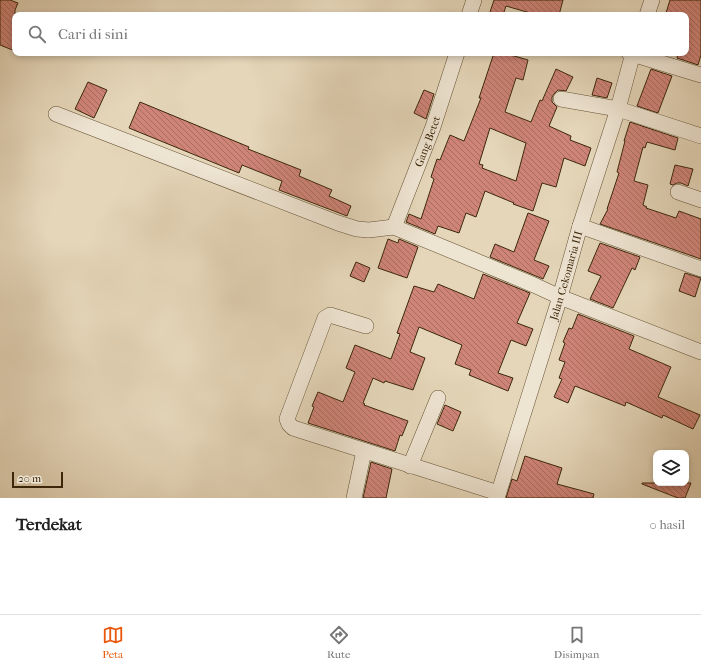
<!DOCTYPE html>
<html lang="id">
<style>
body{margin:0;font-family:"IM FELL French Canon",serif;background:#f6f6f6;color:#222}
.controls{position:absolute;right:12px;bottom:12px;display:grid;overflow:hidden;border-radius:8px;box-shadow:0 2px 6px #0003}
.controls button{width:36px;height:36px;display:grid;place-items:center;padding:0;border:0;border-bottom:1px solid #e0e0e0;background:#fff;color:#222;font:20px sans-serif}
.scale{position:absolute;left:12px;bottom:10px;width:51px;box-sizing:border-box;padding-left:4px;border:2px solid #3c270a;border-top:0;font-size:11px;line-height:14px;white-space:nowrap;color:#3c270a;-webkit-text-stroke:3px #eee4d2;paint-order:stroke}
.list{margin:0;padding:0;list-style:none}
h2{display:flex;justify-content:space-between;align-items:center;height:52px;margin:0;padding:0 16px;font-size:17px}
h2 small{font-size:13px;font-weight:400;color:#767676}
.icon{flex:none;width:22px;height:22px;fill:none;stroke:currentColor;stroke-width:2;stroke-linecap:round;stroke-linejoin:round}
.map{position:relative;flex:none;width:701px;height:498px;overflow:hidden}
.search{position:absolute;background:#fff;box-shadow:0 2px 6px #0003;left:12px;right:12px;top:12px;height:44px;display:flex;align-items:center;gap:10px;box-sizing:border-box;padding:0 14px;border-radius:8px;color:#767676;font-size:15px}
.sheet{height:116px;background:#fff}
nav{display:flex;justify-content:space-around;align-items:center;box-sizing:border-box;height:56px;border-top:1px solid #e0e0e0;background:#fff;font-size:11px;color:#767676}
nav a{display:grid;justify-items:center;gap:2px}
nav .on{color:#ea580c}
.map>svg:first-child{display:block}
.building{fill:url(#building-back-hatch);stroke:#3c270a;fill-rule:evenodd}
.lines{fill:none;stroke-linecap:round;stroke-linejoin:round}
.street-casing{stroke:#665336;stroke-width:16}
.street{stroke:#eee4d2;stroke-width:15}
.labels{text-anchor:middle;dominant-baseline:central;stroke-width:3;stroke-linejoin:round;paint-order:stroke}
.street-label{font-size:11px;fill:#3c270a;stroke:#eee4d2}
</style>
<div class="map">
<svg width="701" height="498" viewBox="0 0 701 498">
<defs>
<pattern id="building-back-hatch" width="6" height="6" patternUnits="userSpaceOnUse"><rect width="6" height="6" fill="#cf8478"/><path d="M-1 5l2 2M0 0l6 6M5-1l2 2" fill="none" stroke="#a96c61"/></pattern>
</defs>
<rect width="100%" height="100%" fill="#e5d6b9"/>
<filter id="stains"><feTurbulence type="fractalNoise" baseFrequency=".005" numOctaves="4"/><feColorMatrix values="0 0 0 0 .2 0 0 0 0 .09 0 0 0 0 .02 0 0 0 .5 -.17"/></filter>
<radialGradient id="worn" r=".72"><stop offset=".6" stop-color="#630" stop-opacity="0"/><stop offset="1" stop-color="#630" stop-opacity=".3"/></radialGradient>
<path class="building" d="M0,0h10l8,3 -3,7v41l-15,-6z
M494,0h69l-4,15h-22l-31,-9 -3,9h-14z
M670,0h31v55l-3,10 -21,-7 1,-5h8v-38h-11l-9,-2z
M494,53h10l24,7 -5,20 -7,-2 -11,34 26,10 9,-22 2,1 14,-32 17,8 -7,14 -8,-1 -4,4 -2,3v5l5,5 -8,19 22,10 -1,4 21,8 -6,18 -21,-8 -8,29 -14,-4 -9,28 -20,-7 1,-1 -29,-12 -9,26 -10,-4 -7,20 -21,-7 -3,8 -29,-12 3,-8 12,5 13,-40 -3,-2 6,-18 3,1 10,-25 14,6 17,-43h-2zM490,128l36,15 -10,38 -34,-13 1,-3 -4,-1z
M651,69l21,7 -14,37 -21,-7z
M597,78l15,5 -5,15 -15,-3z
M88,82l19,8 -13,28 -19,-9z
M424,90l10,4 -8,25 -12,-6z
M140,102l109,45 -1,2 53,21 -2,6 33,14 -3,6 22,10 -4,10 -68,-26 3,-9 -40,-16 -3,8 -110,-45z
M630,122l48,16 -3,12 -28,-8 -2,6 -2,-1 -9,34 14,4 -5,20 4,2 -1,1 30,10 3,-7 22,8v40l-101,-35 8,-15h-1l12,-36 -2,-1 8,-31h-1z
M675,165l18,4 -5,17 -7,-3h-4l-4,2 -3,-1z
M528,213l21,8 -15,39 15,6 -6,13 -53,-22 5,-13 19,8z
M388,239l10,4 1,-4 19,8 -11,31 -29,-10z
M600,243l40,14 -5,13 -3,-2 -19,40 -23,-9 11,-23 -13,-5z
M356,262l14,6 -6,14 -14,-6z
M685,273l16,5 -6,19 -16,-6z
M483,274l47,19 -13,30 16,6 -7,17 -15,-6 -13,33 15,5 -5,13 -39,-16 2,-5 -16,-6 7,-19 -43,-18 -9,25 15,6 -12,32 -28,-9 -1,2 -11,-5 -10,25 2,1 -1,1 44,16 -6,15 -2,-1 -5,16 -87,-28 6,-16 -2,-1 6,-14 25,10 12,-30 -9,-4 9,-23 36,14 9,-25 -3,-1 17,-47 20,6 4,-8 36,15z
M578,314l56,22 -5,13 42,18 -13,30 42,18 -7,14 -30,-14 -1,3 -36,-16 -1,4 -50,-20 -7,17 -14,-6 8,-18 -3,-1 6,-16 -6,-2 6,-17 -2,-1 6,-14 3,1z
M445,405l16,7 -8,19 -16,-7z
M525,456l37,12 -5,16 37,10 -1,4h-87l6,-19 5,2z
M371,462l21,7 -6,29h-23z
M642,483h49l-6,15h-7l-36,-14z"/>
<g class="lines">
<g class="street-casing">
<g id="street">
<path d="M469,15l5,-15"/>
<path d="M647,15l5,-15"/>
<path d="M629,53l72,22"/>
<path d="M561,99l57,10 83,27"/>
<path d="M56,114l282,109 19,6 12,1 25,-3 80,33 60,25 26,12 141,55"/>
<path d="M678,192l23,8"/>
<path d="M580,226l121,43"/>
<path id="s1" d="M394,227l39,-100 24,-74"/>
<path d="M366,326l-36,-11 -5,3 -38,101 2,5 4,4 205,65"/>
<path d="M410,466l28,-68"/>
<path d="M354,498l10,-47"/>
<path id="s2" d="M497,498l63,-201 20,-71 38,-117 15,-56"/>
</g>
</g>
<use href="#street" class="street"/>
</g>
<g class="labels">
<g class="street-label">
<text stroke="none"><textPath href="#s1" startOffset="92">Gang Betet</textPath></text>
<text stroke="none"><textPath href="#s2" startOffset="233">Jalan Cekomaria III</textPath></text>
</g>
</g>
<rect width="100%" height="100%" filter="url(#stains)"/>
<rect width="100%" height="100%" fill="url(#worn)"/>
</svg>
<div class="controls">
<button><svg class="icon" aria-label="layers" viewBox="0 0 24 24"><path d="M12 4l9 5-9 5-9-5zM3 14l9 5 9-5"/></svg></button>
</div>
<div class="scale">20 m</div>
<div class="search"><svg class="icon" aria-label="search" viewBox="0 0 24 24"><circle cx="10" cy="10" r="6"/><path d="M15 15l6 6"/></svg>Cari di sini</div>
</div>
<section class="sheet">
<h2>Terdekat<small>0 hasil</small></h2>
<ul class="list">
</ul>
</section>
<nav>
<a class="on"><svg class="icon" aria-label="map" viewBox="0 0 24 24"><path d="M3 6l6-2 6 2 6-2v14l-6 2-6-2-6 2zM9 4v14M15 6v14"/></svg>Peta</a>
<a><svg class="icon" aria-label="directions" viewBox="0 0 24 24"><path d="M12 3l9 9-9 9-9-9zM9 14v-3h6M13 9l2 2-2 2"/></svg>Rute</a>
<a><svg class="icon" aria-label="saved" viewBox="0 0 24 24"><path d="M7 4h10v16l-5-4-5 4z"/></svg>Disimpan</a>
</nav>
